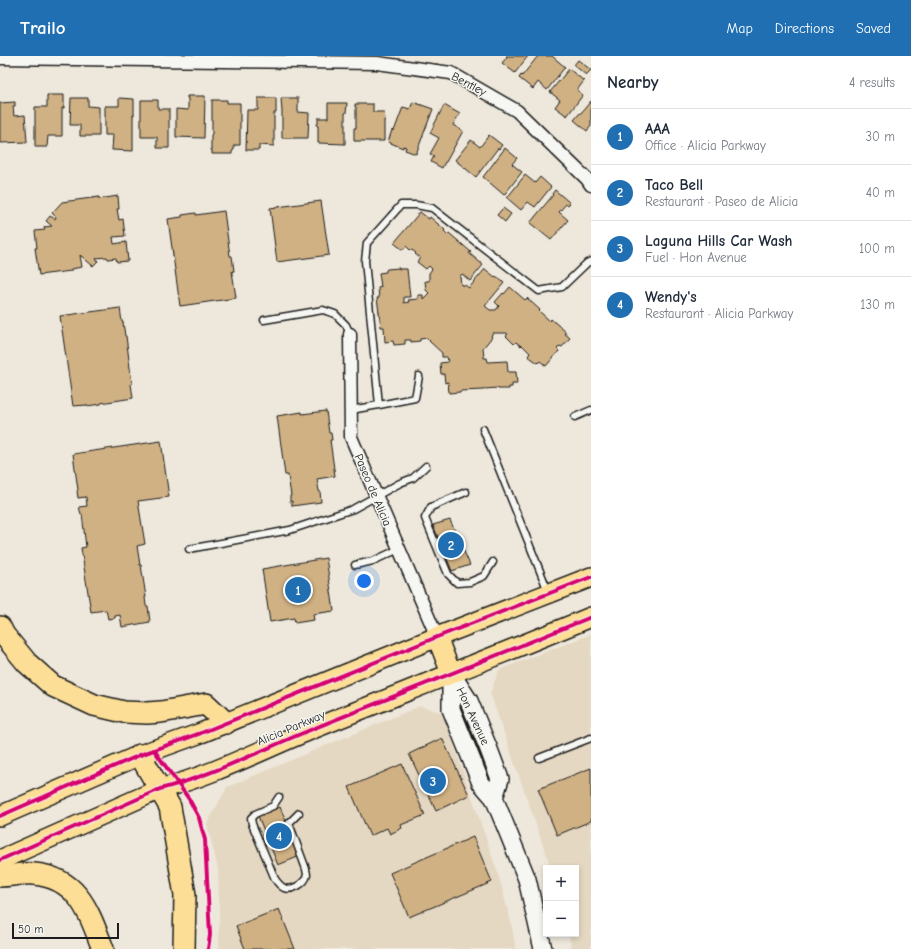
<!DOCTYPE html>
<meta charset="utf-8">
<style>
body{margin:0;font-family:"Comic Neue",sans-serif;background:#f6f6f7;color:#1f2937}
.controls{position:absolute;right:12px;bottom:12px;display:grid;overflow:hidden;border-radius:0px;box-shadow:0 2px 6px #0003}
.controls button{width:36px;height:36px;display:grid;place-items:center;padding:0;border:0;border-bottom:1px solid #e0e1e3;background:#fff;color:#1f2937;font:20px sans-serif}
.scale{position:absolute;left:12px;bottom:10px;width:107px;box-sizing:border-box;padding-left:4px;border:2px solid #1c1c1c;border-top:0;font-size:11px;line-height:14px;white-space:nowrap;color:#1c1c1c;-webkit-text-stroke:3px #f6f6f2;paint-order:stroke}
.you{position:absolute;left:364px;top:525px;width:14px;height:14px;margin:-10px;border:3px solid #fff;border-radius:50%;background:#1a73e8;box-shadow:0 0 0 6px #1a73e833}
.badge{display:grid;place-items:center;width:26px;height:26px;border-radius:50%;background:#1f6fb2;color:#fff;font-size:13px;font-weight:700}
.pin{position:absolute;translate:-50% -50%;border:2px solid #fff;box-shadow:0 1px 4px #0006}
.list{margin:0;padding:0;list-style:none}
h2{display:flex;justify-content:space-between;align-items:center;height:52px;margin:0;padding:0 16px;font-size:17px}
h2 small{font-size:13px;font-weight:400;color:#747a83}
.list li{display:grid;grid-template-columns:26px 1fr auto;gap:12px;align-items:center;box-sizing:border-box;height:56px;padding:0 16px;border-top:1px solid #e0e1e3}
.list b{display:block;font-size:15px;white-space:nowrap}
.list p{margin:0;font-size:13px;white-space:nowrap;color:#747a83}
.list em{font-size:13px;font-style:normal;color:#747a83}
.map{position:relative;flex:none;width:591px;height:893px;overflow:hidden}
header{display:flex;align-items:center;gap:24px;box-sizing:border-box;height:56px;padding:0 20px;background:#1f6fb2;color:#fff}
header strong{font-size:19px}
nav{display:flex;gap:22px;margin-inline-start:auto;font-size:14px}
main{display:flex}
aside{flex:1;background:#fff}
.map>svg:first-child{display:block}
.built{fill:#e5d8c2}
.building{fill:#d0b184;stroke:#1c1c1c}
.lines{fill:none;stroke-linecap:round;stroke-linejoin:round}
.lane-casing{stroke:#1c1c1c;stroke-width:9}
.street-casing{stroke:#1c1c1c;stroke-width:15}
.secondary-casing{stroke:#1c1c1c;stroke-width:20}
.primary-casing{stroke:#1c1c1c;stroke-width:22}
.highway-casing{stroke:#1c1c1c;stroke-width:24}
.lane{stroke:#f6f6f2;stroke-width:6}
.street{stroke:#f6f6f2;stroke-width:12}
.secondary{stroke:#f6f6f2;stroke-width:17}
.primary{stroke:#fcde96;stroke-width:19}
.highway{stroke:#fcde96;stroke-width:21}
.cycleway-casing{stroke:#f6f6f2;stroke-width:6}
.cycleway{stroke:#d6006c;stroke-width:4}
.labels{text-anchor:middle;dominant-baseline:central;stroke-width:3;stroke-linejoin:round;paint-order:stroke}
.street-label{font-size:12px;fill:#1c1c1c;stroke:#f6f6f2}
</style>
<header>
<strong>Trailo</strong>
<nav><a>Map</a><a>Directions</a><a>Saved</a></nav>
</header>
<main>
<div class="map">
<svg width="591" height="893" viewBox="0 0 591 893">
<rect width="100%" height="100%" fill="#eee8dc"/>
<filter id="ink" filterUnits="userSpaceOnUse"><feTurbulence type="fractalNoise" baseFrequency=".025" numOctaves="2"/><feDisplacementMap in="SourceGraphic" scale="8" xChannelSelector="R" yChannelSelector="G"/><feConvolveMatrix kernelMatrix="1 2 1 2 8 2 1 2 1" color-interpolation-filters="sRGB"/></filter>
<g filter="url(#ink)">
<path class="built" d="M591,578v315h-20l-2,-15h7v-66h-25l-61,-175 9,-23z
M420,650l23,7 55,160 13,49 5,27h-297v-37l-1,-43 -11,-45 20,-37z"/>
<path class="building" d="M506,0h22l-13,17 -13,-10 5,-6z
M538,0h14l13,11 -18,23 -9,-8 -5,7 -14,-11 2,-3 1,1z
M578,4l13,10 -5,5 -12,-10z
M569,13l15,12 -7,9 6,5 -16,21 -12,-9 5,-7 -10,-8z
M47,39h17v13h-2v28h-14l-1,11h-12v-40h12z
M187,40h18l-1,42 -28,-1v-28l12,1v-12h-1z
M71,42h17v8l11,1v29h-19v-11h-10z
M119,42l15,1v16h-1v36l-21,-1 1,-15h-8v-29h14z
M258,42h18v15h-2v33l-15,-1v5h-13l1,-40h11z
M281,42h17v14l11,1 -1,25h-26v-26z
M141,44h17v9h11v39h-12v-11h-16z
M212,44h15v3h13v42h-6v5l-2,1v3h-20v-4h-1v-15l1,-1z
M591,45v25l-4,5 -13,-11 6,-7h1z
M15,46v4h-2l1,10 11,-1 2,27 -27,1v-40z
M413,46l20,7 -17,45 -11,-4 1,-3 -3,-1v2l-15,-6 4,-12 2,1 9,-24 7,2z
M328,47h19l-1,10h-1v31l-27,-1v-17h-1v-2h1v-6h10z
M355,48h18v8h11l1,8h-1v21h-30v-13h2v-21h-1z
M444,49l16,9 -1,2h-1l-5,9 10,6 -17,31h-1l-3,6 -11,-6 3,-6 -4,-2 9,-16 -9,-5z
M489,79l13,10 -3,4 -1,-1 -22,29 -21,-17 16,-20 9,7z
M505,92l12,10 -5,6 10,8 -18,23 -21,-18z
M525,119l10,8 5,-6 11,10 -16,20 -7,-5 -7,8 -14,-12z
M555,134l15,13 -2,2 -2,-1 -7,8 9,8 -17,20 -21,-17 23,-28 -1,-1z
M118,140l1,13h-2l2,11 4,-1 2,17 -12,1 1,7 12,-2 2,19 -11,1 -1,-4 -8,1 -1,-2 -11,1 2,3 -5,5 -13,-11 2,12 -11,2v2l-32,4 -4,-27h2l-2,-17 10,-1 -1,-3 8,-1 -6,-5 4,-5 5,3 1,-2 -4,-4 10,-11 37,-5v2z
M321,145l8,54 -52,7 -7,-54z
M503,152l8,6 -6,8 -8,-7z
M224,155l6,45h2l2,15h-2l4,27 -56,8 -12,-87 14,-2v-2l14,-2v2z
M420,156l9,7 1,-2 15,13 -1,1 4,4 1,-2 22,19 -2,1 14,12 -13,16 -8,-7 -2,2 1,9h4l4,3 16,-19 10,8 1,-1 8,7 -19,23 5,4h6l3,-4 -4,-4 8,-9 1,1 6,-7 15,13 2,-2 13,12 -1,1 11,10 1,-2 15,13 -2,1 6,5 -8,9 -2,-1 -3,3 2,2 -13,15 -6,-5 -2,2 -10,-7 2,-3 -8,-8 -1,1 -5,-4 -2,2 -8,-8 2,-2 -2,-1h-13l-2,3 1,1 -9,11 1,10h3l1,4 19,-1 1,11h8l1,12h-5v3h-3v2h-11v-1l-14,1v1l-24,1v1l-11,1 -1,-11 -3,1 -1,-9h-3l-1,-11 8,-1 -1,-5h-5v-4l-13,-12h1l-3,-3 -7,1v2l-9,1v-2h-6v4l-11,1 -1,-4 -8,1 -1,-15h-3l-4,-29h2l-1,-10 3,-1 -2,-14 7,-1v-2l1,-1 12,-1v1h8l3,28h-6v6l5,-1 -1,-2 10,-1v-4h5v4l6,-6 -3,-3 -1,-9h4v-8l3,-4 -3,-3 -3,3 -9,-7 3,-4 -5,-4 1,-1 -4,-3 -1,1 -5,-5 -3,4 -9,-7z
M120,252l2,14h1l2,14h1l6,48h-1l2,14 -32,5v1l-14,2v-1l-14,1 -13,-90z
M326,355l3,22h2l1,7h-2l5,36 -18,3 2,12h1l1,11 -29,4v-5l-2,1v-6h1l-3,-21h-3l-8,-59 25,-4v2z
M161,385l8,56 -31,4 7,43 -8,2 3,19h1l5,32h-1l1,9h2l2,16 -28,5 -2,-12 -5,1v2l-7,1 -2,-9 -15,2 -10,-64 5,-1 -4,-33h-1l-2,-7 8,-1 -1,-9 -8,1 -1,-7 1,-1 -5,-36z
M450,464l20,45 -18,6 -19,-46z
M326,502l8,53 -21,3 1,6 -19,3 -1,-5 -24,4 -8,-53z
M442,682l27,57 -33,16 -27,-57z
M402,708l23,51 -24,10 1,3 -12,6 -3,-6 -17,8 -21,-49z
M591,712v53l-34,14 -19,-46z
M280,751l20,49 -22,9 -20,-49z
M473,781l19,45 -83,35 -19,-44z
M279,853l16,40h-50l-9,-23z"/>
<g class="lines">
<g class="lane-casing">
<path id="lane" d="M264,264l59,-10 12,4 11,11 4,9
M419,320l-4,22 -36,7 -14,-144 2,-18 34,-38h15l16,3 107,83 23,-4 25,-24 4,-2
M351,354l28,-5
M575,361l16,-7
M483,373l65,162
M466,436l-35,15 -6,11 23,56 9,9 13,-1 14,-6 9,-14
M189,493l101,-19 63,-21 47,-26 13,-5 13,-12
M355,509l18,-4 26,-12
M539,702l52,-20
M279,741l-6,9 -18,8 -4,4 1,6 23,55c2,3 5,7 9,9 8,3 21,-4 23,-13 0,-2 -1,-4 -1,-6l-17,-46 10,-10"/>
</g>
<g class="street-casing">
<path id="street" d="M0,2l377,5 74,10 66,38 70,68 4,6
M350,278l1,103 86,200"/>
</g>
<g class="secondary-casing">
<path id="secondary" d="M451,617v36l30,74 13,15 33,81 16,70
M451,617l18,28 19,46 12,32 -6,19"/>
</g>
<g class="primary-casing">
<path id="primary" d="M437,581l14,36
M0,760l140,-61 61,-22 236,-96 154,-60
M0,804l160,-71c54,-14 103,-40 155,-61 92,-37 184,-73 276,-111"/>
</g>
<g class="highway-casing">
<path id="highway" d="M0,571l4,8 23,28 26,23 41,19 30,7 23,1 14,-1 45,-8 20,19
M140,699l30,52 15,88 -1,54
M0,820c11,0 23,-3 34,-2 45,4 55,39 69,75"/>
</g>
<use href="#lane" class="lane"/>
<use href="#street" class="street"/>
<use href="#secondary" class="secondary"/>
<use href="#primary" class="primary"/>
<use href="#highway" class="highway"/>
<g class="cycleway-casing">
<path id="cycleway" d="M154,694l35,49 10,19 6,22 5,95 -2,14
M0,760l140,-61 61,-22 236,-96 154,-60
M0,804l160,-71c54,-14 103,-40 155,-61 92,-37 184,-73 276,-111"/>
</g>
<use href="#cycleway" class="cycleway"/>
</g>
</g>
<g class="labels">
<g class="street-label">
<text transform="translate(469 28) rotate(28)">Bentley</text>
<text transform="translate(373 434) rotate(67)">Paseo de Alicia</text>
<text transform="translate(473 660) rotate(65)">Hon Avenue</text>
<text transform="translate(291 672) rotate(-23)">Alicia Parkway</text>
</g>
</g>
</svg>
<div class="controls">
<button>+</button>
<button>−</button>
</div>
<div class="scale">50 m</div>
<div class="you"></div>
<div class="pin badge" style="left:298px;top:534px">1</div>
<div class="pin badge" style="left:451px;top:489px">2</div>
<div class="pin badge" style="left:433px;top:725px">3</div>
<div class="pin badge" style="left:279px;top:780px">4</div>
</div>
<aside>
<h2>Nearby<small>4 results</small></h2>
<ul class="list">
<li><span class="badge">1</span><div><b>AAA</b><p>Office · Alicia Parkway</p></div><em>30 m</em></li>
<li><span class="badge">2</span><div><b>Taco Bell</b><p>Restaurant · Paseo de Alicia</p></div><em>40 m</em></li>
<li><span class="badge">3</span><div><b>Laguna Hills Car Wash</b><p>Fuel · Hon Avenue</p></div><em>100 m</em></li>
<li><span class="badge">4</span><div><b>Wendy's</b><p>Restaurant · Alicia Parkway</p></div><em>130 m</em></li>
</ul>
</aside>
</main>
